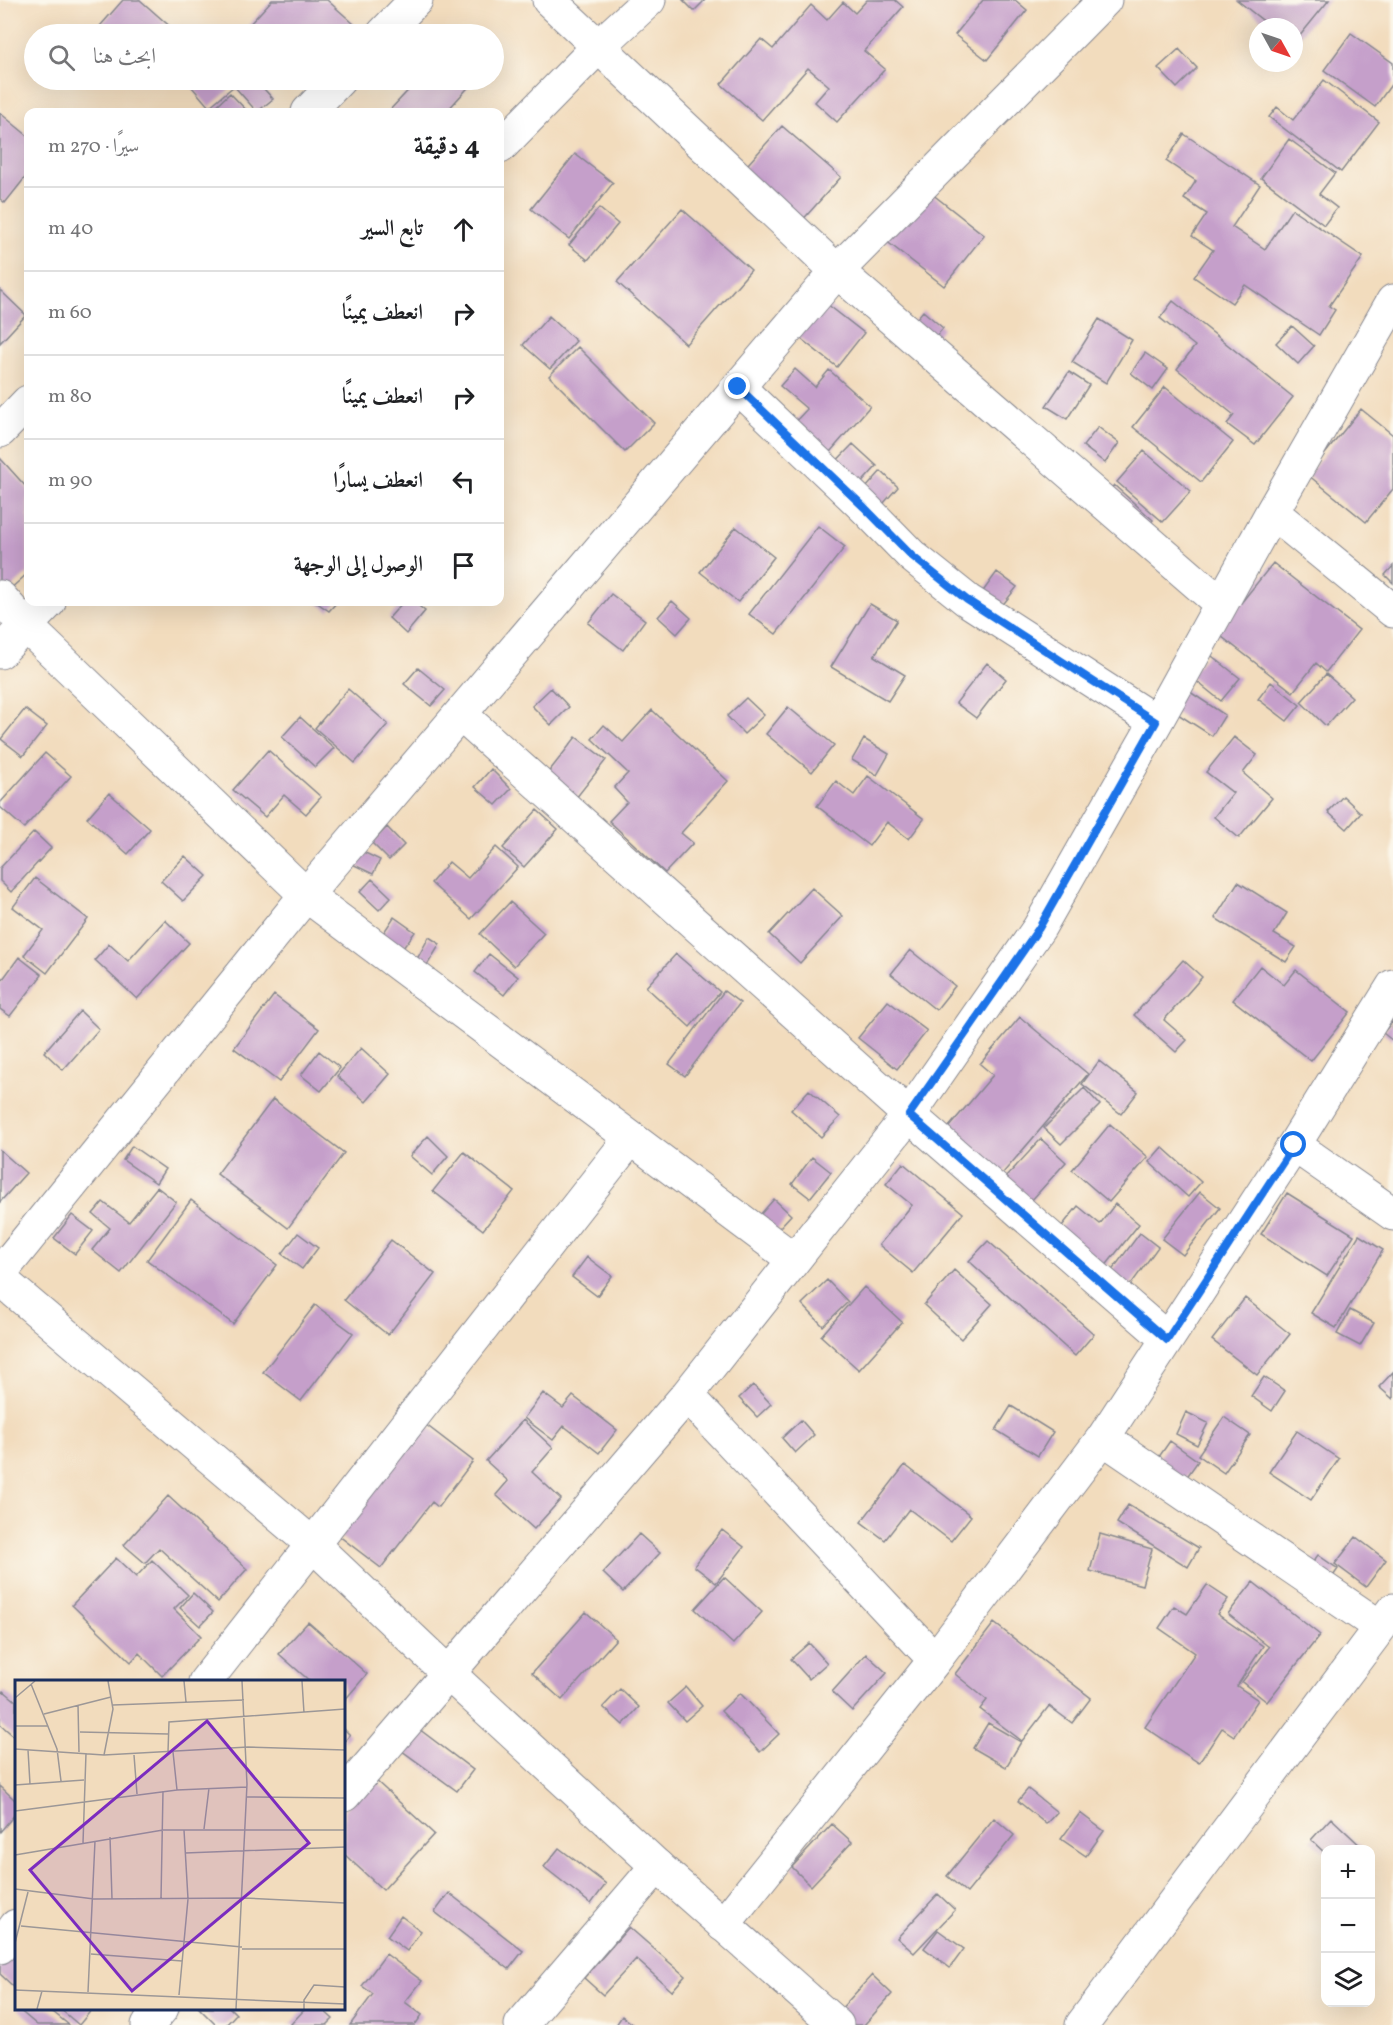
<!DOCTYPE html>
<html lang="ar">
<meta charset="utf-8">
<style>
body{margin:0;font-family:Vollkorn,Amiri,serif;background:#f6f6f6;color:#202124;direction:rtl}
.controls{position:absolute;right:18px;bottom:18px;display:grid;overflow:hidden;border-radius:12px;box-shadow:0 6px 24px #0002}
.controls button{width:54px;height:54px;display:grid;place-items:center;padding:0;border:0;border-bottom:2px solid #e0e0e0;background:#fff;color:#202124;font:30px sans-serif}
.compass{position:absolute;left:1249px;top:18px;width:54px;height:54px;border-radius:50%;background:#fff;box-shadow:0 6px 24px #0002;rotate:130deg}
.stop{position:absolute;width:18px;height:18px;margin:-14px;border:4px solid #1a73e8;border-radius:50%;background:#fff}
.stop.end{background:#1a73e8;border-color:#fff;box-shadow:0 2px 6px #0008}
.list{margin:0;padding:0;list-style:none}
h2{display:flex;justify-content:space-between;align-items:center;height:78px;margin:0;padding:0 24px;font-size:26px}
h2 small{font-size:20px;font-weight:400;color:#757577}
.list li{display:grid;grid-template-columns:39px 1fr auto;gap:18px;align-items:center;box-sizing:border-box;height:84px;padding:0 24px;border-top:2px solid #e0e0e0}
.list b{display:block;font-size:22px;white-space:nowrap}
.list em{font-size:20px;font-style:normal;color:#757577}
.icon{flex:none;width:33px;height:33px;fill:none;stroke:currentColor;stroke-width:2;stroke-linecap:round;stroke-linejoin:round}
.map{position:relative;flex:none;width:1393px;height:2025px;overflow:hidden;direction:ltr}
.search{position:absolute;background:#fff;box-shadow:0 6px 24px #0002;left:24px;top:24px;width:480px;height:66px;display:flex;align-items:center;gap:15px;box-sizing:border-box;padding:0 21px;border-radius:33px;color:#757577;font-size:22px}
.panel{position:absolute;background:#fff;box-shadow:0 6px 24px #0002;left:24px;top:108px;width:480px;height:498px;border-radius:12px;direction:rtl}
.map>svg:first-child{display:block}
.building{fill:#c59fca}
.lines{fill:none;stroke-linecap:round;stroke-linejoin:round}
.minor-casing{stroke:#86868e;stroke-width:35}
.tertiary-casing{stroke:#86868e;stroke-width:35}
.minor{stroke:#fff;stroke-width:33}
.tertiary{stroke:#fff;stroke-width:33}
.route{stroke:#1a73e8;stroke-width:8}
.inset-road{fill:none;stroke:#9c9797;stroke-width:1.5}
.view{fill:#7b2cbf;fill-opacity:0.15;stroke:#7b2cbf;stroke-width:3}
.inset-edge{fill:none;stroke:#1b2f5e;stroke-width:3}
</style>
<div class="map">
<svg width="1393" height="2025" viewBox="0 0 1393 2025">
<rect width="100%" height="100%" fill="#fbf7ec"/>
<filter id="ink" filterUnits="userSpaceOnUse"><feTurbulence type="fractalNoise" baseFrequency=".0167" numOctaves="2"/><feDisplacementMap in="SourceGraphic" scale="12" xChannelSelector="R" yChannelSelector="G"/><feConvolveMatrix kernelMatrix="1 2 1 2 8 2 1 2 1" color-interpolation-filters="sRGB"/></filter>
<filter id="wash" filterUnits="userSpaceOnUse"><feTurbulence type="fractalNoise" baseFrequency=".008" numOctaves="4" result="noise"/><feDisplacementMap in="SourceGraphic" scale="24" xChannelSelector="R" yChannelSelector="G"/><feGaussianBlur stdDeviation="1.35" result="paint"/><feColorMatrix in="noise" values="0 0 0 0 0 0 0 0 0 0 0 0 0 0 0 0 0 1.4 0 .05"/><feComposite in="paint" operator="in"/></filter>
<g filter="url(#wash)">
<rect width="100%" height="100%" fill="#f2dcbd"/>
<g id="blocks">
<path class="building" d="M123,0h17l34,30 -4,4h-77z
M272,0h55l27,24 -9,10h-29l-6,-6 -6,6h-46l-10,-8z
M683,0h22l-11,11z
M867,0h28l8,7 -39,44 21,18 -48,53 -22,-20 14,-16 -21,-18 -46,52 -41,-36 40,-45 12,10 38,-44 16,15 16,-18 12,11z
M983,0h32l12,10 -40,50 -32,-25z
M1237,0h92l-35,43v-16h-23z
M1351,33l42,30v19l-18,25 -51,-37z
M1179,49l18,19 -20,20 -19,-20z
M186,80h70l17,19 -16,13 -23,-26 -25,21z
M418,80h57l-29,32h-58z
M1324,80l55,42 -38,50 -72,-55 8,-10 16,13z
M230,93l18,19h-33l-3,-2z
M0,113l28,23v38l-23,29 -5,-4z
M782,126l59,51 -42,47 -59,-51z
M1184,134l76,51 -28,42 33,22 27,-40 71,48 -34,49 6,4 -16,25 -74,-50 -13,18 -38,-26 19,-27 -21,-14 15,-22 -23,-15 12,-18 -30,-20z
M1289,139l46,34 -16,21 18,14 -13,17 -63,-47z
M575,154l38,29 -44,56 -38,-30z
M922,186l62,49 -40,51 -63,-49z
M599,208l19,16 -30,36 -19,-15z
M682,209l69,61 -65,74 -69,-62z
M0,290l26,25 -26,28z
M818,297l46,36 -27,34 -46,-36z
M1173,301l120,96 -38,48 -28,-21 7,-9 -57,-46 18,-23 -35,-28z
M923,311l20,17 -15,18 -20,-17z
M549,316l27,25 -26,28 -27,-24z
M1099,319l33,21 -26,43 -34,-21z
M1292,326l22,20 -16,18 -22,-21z
M578,347l76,76 -29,29 -76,-76z
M1145,353l23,16 -15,21 -22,-17z
M795,369l20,18 14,-17 41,36 -53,61 -35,-31 25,-27 -27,-23z
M1069,372l20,13 -22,34 -21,-13z
M1165,387l68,55 -32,40 -68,-55z
M1361,409l32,26v54l-27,33 -58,-47z
M1098,427l21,16 -14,20 -22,-17z
M853,444l24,22 -34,37 -25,-23z
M1144,451l47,40 -28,31 -46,-40z
M0,458l28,31v84l-20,18 -8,-9z
M881,471l17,16 -31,35 -17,-16z
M1114,485l39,35 -12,14 -39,-35z
M818,526l27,21 -69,87 -27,-20z
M736,527l38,30 -36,45 -38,-30z
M1273,563l86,67 -33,42 -10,-9 -23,29 -76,-59z
M1393,566v17l-8,-8z
M997,572l20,15 -16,20 -28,-2z
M611,594l34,26 -22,30 -35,-27z
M672,601l19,17 -14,16 -19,-17z
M316,602h21l-8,9z
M403,602h11l11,9 -19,23 -17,-16z
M870,604l27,16 -23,36 31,19 -17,26 -57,-34z
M1208,653l32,25 -19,23 -31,-25z
M987,663l19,16 -30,39 -20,-15z
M418,668l27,22 -14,16 -27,-22z
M1326,674l26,23 -26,29 -25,-24z
M1271,682l29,23 -13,16 -29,-22z
M551,688l18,19 -18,18 -19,-19z
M1184,688l41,27 -13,21 -42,-27z
M348,689l40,35 -33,39 -40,-35z
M746,698l18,17 -20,19 -17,-18z
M788,707l46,38 -22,27 -46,-38z
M25,709l22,17 -24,30 -22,-17z
M652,710l76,71 -47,52 12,10 -28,30 -56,-52 18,-19 -13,-14 14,-15 -36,-34 12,-14 19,17z
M300,717l34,31 -19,19 -33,-30z
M576,737l30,23 -30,38 -29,-24z
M1234,737l23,18 -14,18 29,25 -33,40 -25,-21 19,-24 -27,-21z
M864,739l25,15 -12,21 -25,-15z
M268,750l53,47 -15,17 -22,-19 -19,22 -32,-27z
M45,753l26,23 -47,52 -24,-21v-4z
M491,769l20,20 -15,16 -21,-18z
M868,776l56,43 -15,20 -22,-17 -18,24 -52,-40 19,-25 18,14z
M109,793l41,36 -22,25 -41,-36z
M1343,796l18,17 -14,16 -19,-17z
M537,810l21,19 -34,38 -21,-19z
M387,827l17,18 -15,15 -17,-17z
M34,832l17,16 -40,44 -11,-11v-13z
M496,847l22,20 -47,52 -40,-36 18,-21 19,16z
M357,849l23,11 -7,14 -23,-11z
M185,856l22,20 -24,25 -22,-20z
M35,878l53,41 -41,54 -23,-18 19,-25 -30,-23z
M372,879l19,18 -12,13 -19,-18z
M1238,882l49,31 -13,21 22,13 -10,15 -71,-44z
M812,888l31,28 -43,47 -31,-29z
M510,902l34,31 -30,33 -34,-32z
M394,917l21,15 -15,20 -20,-14z
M165,920l24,23 -52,56 -42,-39 14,-16 19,17z
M429,937l11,7 -14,23 -10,-6z
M910,950l45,36 -19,24 -45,-36z
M489,954l29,23 -14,18 -29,-23z
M676,954l44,38 -30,35 -44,-40z
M19,957l23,18 -32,41 -10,-7v-26z
M1183,960l19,17 -38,43 23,20 -11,12 -42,-37z
M1260,966l24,19 12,-15 54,42 -39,49 -78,-61z
M724,991l16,12 -55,73 -16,-12z
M274,995l45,34 -40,53 -45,-34z
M888,1001l39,30 -30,38 -39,-31z
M80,1011l19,18 -36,41 -19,-18z
M1020,1017l68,57 -91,106 -54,-46 50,-59 -13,-11z
M1393,1021v20l-10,-8z
M361,1048l29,26 -24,28 -29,-26z
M319,1051l21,17 -19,23 -20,-16z
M1099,1061l39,31 -17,22 -39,-30z
M1084,1088l16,17 -39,39 -17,-16z
M809,1090l31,27 -19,20 -30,-27z
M273,1099l71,54 -56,75 -71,-54z
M1110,1124l38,33 -39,45 -37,-32z
M428,1136l20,20 -16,19 -22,-19z
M1041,1139l25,23 -35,39 -25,-24z
M132,1146l33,23 -9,14 -33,-23z
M1162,1147l39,35 -13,15 -39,-35z
M0,1150l26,23 -26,29z
M464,1152l50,39 -31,39 -50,-39z
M812,1157l19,15 -21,26 -18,-14z
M903,1163l60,50 -50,60 -34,-28 33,-40 -26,-21z
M157,1187l19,15 -55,71 -29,-23 18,-22 -17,-14 10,-12 26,20z
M1200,1192l20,16 -37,47 -21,-16z
M1287,1193l67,42 -27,41 -66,-42z
M774,1199l17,16 -22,24 -16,-16z
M191,1200l86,65 -44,59 -86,-64z
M1115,1204l24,20 -39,49 -46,-37 24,-30 22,18z
M72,1215l21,16 -18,23 -21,-16z
M298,1233l20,15 -16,21 -20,-15z
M1140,1233l18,14 -29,40 -19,-14z
M1359,1235l24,15 -47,78 -25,-15z
M391,1240l44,34 -47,61 -44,-35z
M988,1241l106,93 -19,22 -106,-95z
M587,1257l25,19 -15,20 -25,-19z
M954,1270l38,34 -31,35 -37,-34z
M827,1280l21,22 -25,24 -21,-22z
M864,1287l38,35 -43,48 -38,-34z
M1245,1298l45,36 -33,41 -45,-35z
M315,1305l38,28 -52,68 -38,-29z
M1350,1310l24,13 -14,23 -23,-12z
M1393,1372v27l-14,-12z
M1264,1377l21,14 -13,20 -21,-15z
M753,1385l18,19 -14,13 -18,-19z
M543,1393l20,15 10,-12 44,34 -18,23 -35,-27 -11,14 -29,-22z
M1011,1406l42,26 -15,24 -42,-26z
M1186,1412l22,11 -11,22 -21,-11z
M1224,1417l26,18 -26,38 -26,-18z
M523,1420l30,28 -21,24 29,27 -27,30 -38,-34 12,-14 -22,-20z
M801,1420l13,15 -19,18 -13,-15z
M421,1421l52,40 -35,46 -6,-5 -51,66 -47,-36z
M1297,1431l42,28 -28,41 -42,-28z
M1170,1441l28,20 -21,30 -28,-20z
M905,1465l66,51 -20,25 -42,-32 -24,31 -24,-18z
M168,1496l79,73 -29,33 -59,-54 -14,15 -21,-18z
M1128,1505l71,43 -11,19 -71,-44z
M722,1530l22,17 -28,36 -22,-17z
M639,1534l21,19 -37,39 -20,-19z
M1100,1534l52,15 -10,36 -52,-14z
M1356,1537l30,23 -20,27 -31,-23z
M1318,1555l20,14 -13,19 -21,-14z
M116,1558l20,19 16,-17 36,35 -14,14 27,27 -39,40 -23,-23 -8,9 -59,-57z
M724,1577l38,35 -29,32 -38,-35z
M1253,1582l67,53 -53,67 -25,-20 27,-35 -41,-33z
M1207,1585l21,14 -11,15 46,32 -26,40 21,14 -24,36 -12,-8 -23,35 -54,-36 50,-74 -36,-25 15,-22 13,8z
M193,1593l20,19 -13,14 -20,-18z
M586,1612l30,27 -54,61 -30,-27z
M308,1622l59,52 -23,27v-19h-33l-32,-28z
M994,1623l97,75 -19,25 -23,-17 -27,35 -42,-32 7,-9 -32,-26z
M809,1643l18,20 -18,16 -18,-20z
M866,1654l21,19 -35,38 -20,-19z
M686,1687l16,19 -17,15 -17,-18z
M620,1689l19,18 -16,18 -20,-18z
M4,1691l12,10v37l-16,-14v-28z
M740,1693l39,41 -19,18 -39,-41z
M411,1723l62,47 -16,21 -63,-46z
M988,1723l33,19 -15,25 -33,-19z
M344,1729l6,6 -6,7z
M373,1778l61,56 -51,56 -39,-36v-44z
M0,1786l16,15v12l-16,19z
M1028,1789l29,23 -11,12 -28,-23z
M1080,1813l24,18 -18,25 -25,-17z
M994,1818l20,17 -47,58 -20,-17z
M1331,1818l34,32h-39v4l-15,-14z
M832,1824l20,18 -41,44 -19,-19z
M559,1848l47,36 -15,20 -47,-37z
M449,1893l74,58 -14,18 -74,-57z
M938,1894l17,16 -41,43 -17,-15z
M401,1916l20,15 -14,20 -20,-15z
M629,1927l56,49 -13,15 -36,-32 -33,36 -19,-17z
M938,1930l26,19 -14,19 -26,-20z
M16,1946v40l-1,2 -15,-14v-10z
M386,1954l36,27 -17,21 17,13 -7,10h-65l23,-31 -11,-8z
M872,1975l20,19 -28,31h-11l-15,-13z
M17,2008h31l21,17h-32z
M59,2008h34l-14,17z
M199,2008h31l6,6 -10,11h-10z
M306,2008h15l12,11 -6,6h-37z
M622,2016l12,9h-18z"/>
</g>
</g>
<g filter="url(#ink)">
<use href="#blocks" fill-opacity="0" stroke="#86868e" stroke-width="1.5"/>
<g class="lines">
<g class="minor-casing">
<path id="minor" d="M549,0l288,271 384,333
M383,34l33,-34
M308,112l31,-32
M500,147l98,-100 51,-47
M738,387l126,120 48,49 55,44 189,122
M0,431l28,-29
M1272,512l121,99
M0,597l25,28 281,270 487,364
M0,652l49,-50
M460,714l449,401 258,224
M1294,1145l99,69
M0,1273l306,-378 531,-624 268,-271
M687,1395l248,265
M1103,1438l277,189
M205,1682l425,-543
M344,1795l343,-400 222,-280 130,-187 117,-206 116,-210 121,-211
M723,1925l212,-265 168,-222 191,-293 99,-159
M0,1947l16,-21
M148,2025l14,-17
M521,2025l136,-159
M1082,2025l311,-415"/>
</g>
<g class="tertiary-casing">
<path id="tertiary" d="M0,1279l311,264 137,130 209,193 180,159"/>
</g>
<use href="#minor" class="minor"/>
<use href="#tertiary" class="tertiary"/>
</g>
</g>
<g class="lines" filter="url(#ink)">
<path class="route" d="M738,387l126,120 48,49 55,44 189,122 -117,206 -130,187 258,225 127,-195"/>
</g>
<g transform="translate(15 1680)">
<rect width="330" height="330" fill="#f2dcbd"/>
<path class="inset-road" d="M169,1l2,21M287,1l2,32M16,4l26,65 4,32M0,18l20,-17M63,25l1,47M98,25l131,-5M29,34l67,-17M0,46h33M65,52l88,2M0,69l89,6 144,-8 97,3M13,70l2,34M153,72l1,-30 176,-13M158,72l4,38M89,75l9,-46 -5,-28M119,75l3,39M0,105l69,-5M232,117l98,1M0,131l162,-21 70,-3M189,149l5,-41M95,157l2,62M68,163l3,-90M170,173l160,-6M0,175l148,-25h182M0,209l79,10 150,-1 101,5M146,219l2,-108M6,246l221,21M0,263l13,-51M227,269h103M76,274l91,7M0,310l330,14M73,312l7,-151M164,315l9,-96 -4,-69M22,329l5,-18M221,329l11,-225 -5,-103M289,329v-9l10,-15 31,2"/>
<path class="view" d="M192,41l102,122 -177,148 -102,-121z"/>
<rect width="330" height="330" class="inset-edge"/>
</g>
</svg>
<div class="controls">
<button>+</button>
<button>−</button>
<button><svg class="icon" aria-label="layers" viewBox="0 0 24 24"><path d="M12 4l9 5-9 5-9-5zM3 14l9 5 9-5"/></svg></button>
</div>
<svg class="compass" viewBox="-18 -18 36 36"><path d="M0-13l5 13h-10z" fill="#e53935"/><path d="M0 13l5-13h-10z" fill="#757577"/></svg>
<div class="stop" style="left:1294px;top:1145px"></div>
<div class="stop end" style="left:738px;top:387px"></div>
<div class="search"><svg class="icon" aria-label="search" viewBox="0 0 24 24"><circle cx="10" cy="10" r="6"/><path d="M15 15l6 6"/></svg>ابحث هنا</div>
<section class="panel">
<h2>4 دقيقة<small>سيرًا · 270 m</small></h2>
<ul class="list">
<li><svg class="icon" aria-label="ahead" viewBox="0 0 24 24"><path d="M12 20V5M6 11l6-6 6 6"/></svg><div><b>تابع السير</b></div><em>40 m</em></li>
<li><svg class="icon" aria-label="right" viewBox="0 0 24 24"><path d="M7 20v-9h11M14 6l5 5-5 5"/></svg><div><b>انعطف يمينًا</b></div><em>60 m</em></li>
<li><svg class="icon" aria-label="right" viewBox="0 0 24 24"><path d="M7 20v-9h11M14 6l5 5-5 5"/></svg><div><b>انعطف يمينًا</b></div><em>80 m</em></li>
<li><svg class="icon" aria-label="left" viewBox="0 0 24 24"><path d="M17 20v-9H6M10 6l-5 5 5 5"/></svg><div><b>انعطف يسارًا</b></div><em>90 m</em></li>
<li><svg class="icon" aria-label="arrive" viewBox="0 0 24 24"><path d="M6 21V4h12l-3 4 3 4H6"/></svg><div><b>الوصول إلى الوجهة</b></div></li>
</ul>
</section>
</div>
